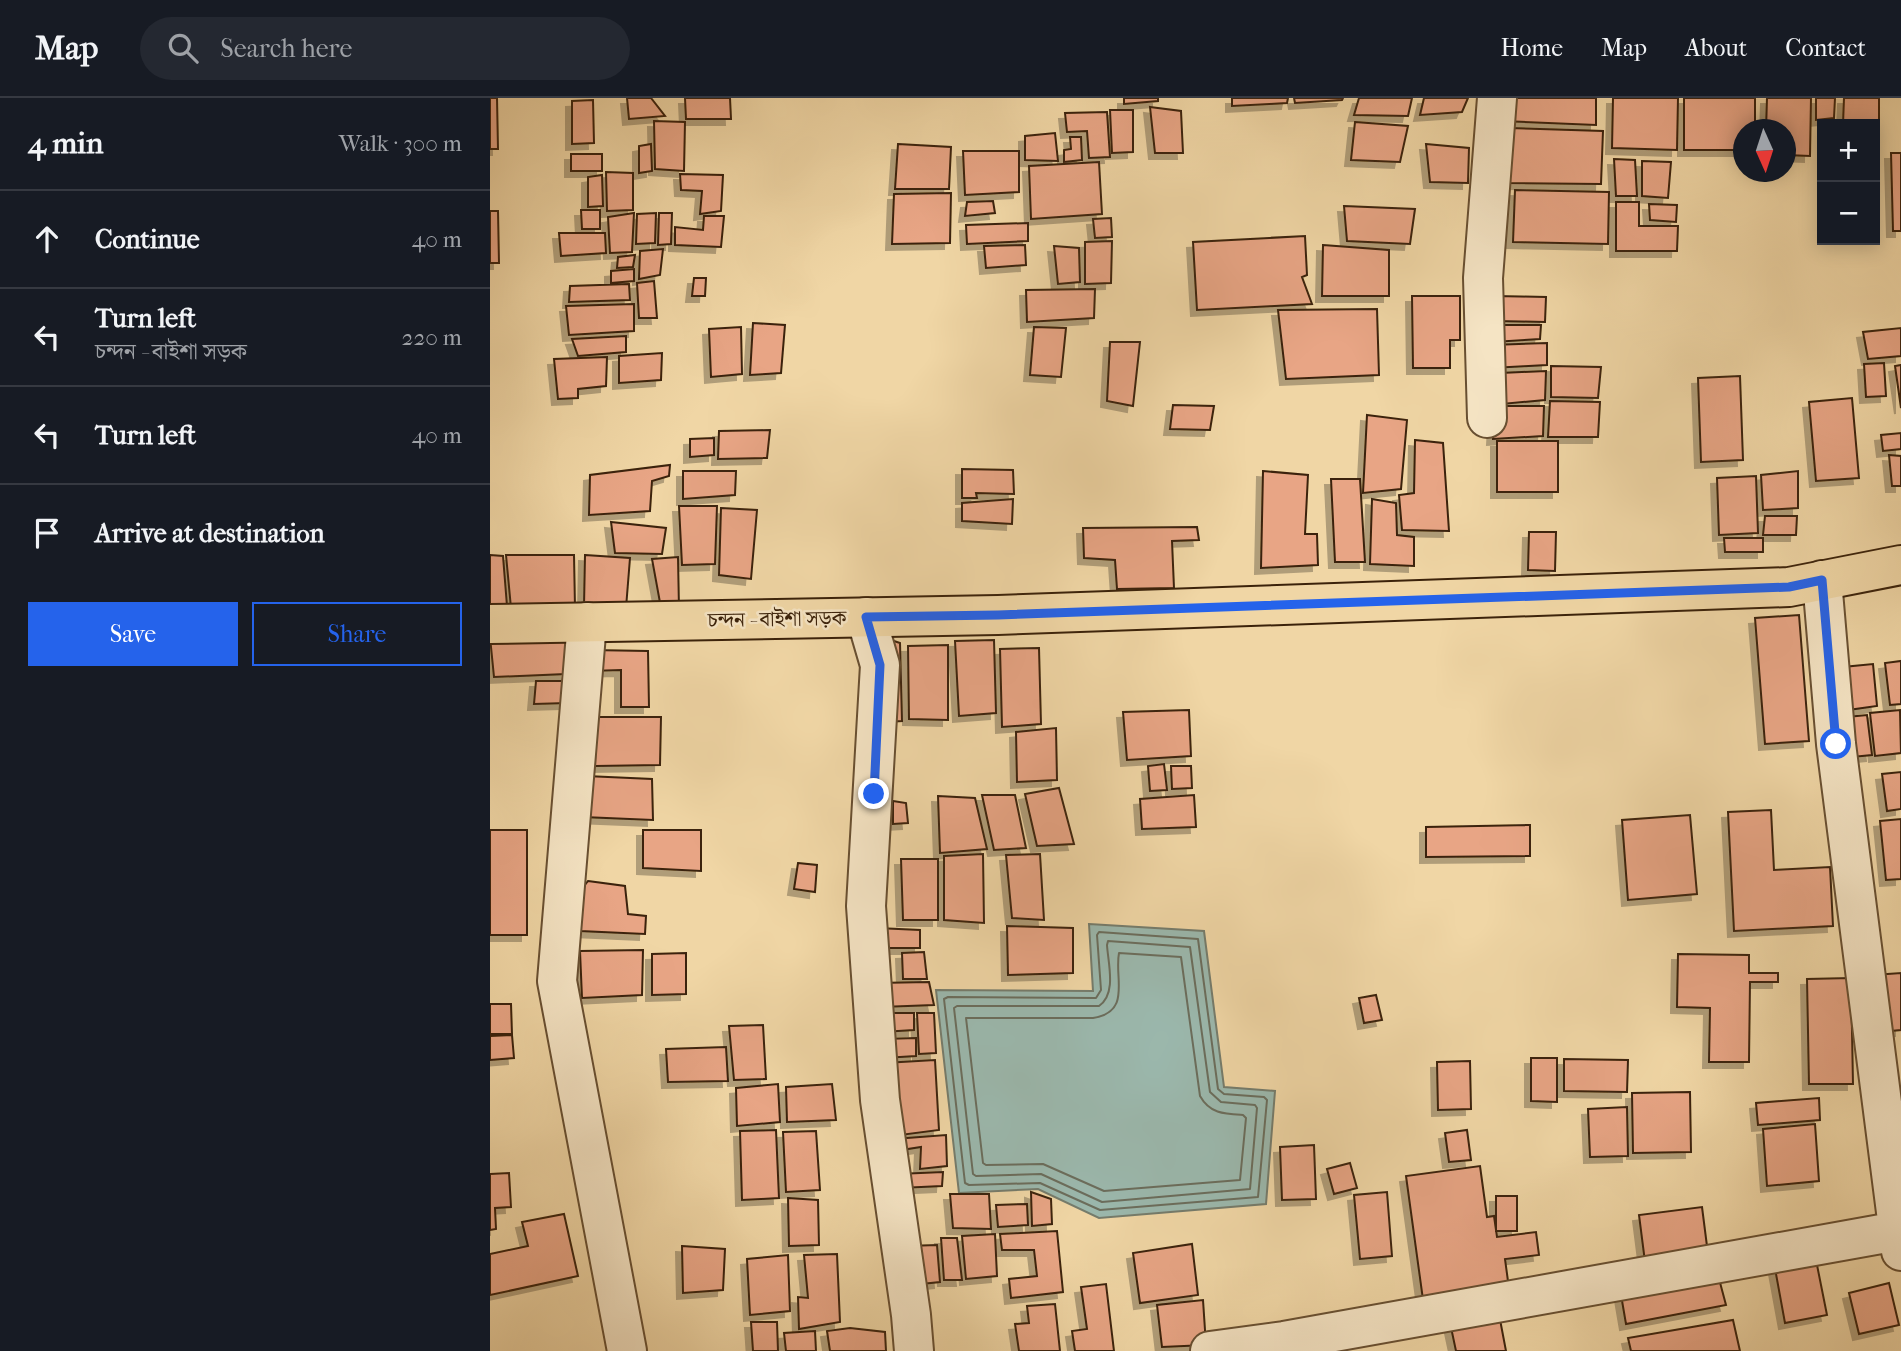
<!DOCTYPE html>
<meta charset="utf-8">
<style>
body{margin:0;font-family:"IM FELL French Canon","Noto Serif Bengali",serif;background:#242831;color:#f1f3f6}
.controls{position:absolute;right:21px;top:21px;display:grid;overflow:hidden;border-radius:0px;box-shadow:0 4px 18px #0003}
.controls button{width:63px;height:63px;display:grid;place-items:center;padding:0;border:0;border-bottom:2px solid #363941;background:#171b24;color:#f1f3f6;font:35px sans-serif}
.compass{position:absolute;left:1243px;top:21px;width:63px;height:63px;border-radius:50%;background:#171b24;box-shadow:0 4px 18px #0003;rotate:177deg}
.stop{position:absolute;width:21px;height:21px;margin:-16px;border:5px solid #2563eb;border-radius:50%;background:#fff}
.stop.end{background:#2563eb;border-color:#fff;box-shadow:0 2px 7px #0008}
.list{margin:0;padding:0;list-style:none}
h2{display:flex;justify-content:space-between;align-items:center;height:91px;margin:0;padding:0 28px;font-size:30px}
h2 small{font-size:23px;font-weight:400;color:#9ea1a6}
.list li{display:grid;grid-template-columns:46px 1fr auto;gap:21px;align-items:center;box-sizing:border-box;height:98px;padding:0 28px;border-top:2px solid #363941}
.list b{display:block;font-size:26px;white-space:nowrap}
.list p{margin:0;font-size:23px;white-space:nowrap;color:#9ea1a6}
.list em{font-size:23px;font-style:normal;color:#9ea1a6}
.actions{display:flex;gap:14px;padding:21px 28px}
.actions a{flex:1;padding:16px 0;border:2px solid #2563eb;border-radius:0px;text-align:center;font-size:24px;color:#2563eb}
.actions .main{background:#2563eb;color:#fff}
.icon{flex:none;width:38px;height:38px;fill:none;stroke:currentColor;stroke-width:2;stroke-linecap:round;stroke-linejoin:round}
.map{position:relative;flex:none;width:1411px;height:1253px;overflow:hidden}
header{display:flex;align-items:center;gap:42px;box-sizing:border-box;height:98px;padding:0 35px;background:#171b24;border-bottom:2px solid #363941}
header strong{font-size:33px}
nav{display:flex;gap:38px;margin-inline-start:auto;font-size:24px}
.search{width:490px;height:63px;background:#242831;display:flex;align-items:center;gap:18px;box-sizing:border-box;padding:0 24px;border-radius:38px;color:#9ea1a6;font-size:26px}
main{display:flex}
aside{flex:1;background:#171b24}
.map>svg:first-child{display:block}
.water{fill:#9bb8ad;stroke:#757c6c;stroke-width:2}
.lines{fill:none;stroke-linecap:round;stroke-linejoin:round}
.shore{stroke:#6b6d5c;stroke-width:2}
.building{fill:#e8a585;stroke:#3b220a;stroke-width:2;filter:url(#shadow)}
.minor-casing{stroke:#684f31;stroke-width:42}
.major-casing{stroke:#3b220a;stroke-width:42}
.minor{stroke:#f5e4c4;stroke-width:38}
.major{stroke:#f0d6a5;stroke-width:38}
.route{stroke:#2563eb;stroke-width:9}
.labels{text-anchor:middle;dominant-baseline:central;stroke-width:5;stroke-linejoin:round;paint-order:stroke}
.street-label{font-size:21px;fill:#3b220a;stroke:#f5e4c4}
</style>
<header>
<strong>Map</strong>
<div class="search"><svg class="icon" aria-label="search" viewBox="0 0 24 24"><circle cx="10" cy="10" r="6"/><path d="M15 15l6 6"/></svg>Search here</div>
<nav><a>Home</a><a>Map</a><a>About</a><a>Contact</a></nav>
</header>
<main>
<aside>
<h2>4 min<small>Walk · 300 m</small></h2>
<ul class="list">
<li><svg class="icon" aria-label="ahead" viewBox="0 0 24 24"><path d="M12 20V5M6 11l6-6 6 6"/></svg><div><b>Continue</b></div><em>40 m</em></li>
<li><svg class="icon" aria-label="left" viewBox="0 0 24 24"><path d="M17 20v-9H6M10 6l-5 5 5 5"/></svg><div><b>Turn left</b><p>চন্দন - বাইশা সড়ক</p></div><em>220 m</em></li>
<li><svg class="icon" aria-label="left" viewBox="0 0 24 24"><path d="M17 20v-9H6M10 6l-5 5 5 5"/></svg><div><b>Turn left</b></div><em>40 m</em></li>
<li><svg class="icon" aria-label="arrive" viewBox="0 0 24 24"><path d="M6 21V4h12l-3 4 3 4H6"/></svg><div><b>Arrive at destination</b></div></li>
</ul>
<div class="actions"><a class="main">Save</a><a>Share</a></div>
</aside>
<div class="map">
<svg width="1411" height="1253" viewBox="0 0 1411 1253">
<defs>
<filter id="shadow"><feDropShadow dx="-6" dy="6" stdDeviation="0" flood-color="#0004"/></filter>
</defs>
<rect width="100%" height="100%" fill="#f0d6a5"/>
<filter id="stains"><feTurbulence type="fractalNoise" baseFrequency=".00286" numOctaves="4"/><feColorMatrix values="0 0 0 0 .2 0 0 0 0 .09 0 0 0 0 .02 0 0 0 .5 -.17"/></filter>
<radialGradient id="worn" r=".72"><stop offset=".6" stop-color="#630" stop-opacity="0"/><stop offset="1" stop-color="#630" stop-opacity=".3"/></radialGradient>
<path class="water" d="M599,826l115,7 20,156 51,4 -9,113 -167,14 -61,-29 -79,4 -23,-203 157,1z"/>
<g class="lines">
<path class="shore" d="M609,834l99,7 20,150 6,5 40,3 3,3 -9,97 -158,13 -60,-27 -71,2 -4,-2 -21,-184 4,-2 148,1 5,-8 -4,-55z
M618,843l82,6 20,145 11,10 34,3 2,3 -7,81 -148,13 -61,-28 -65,2 -3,-2 -19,-166 3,-2h142c18,-12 9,-43 8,-61z
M629,855l62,4 19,139c10,18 25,18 43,19l3,3 -6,62 -136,11 -61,-27 -57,1 -3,-2 -17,-145h127c39,-6 21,-40 26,-65z"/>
</g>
<path class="building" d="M0,0h7l1,51h-8z
M137,0h24l14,18 -36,3z
M195,0h45l1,21h-45z
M634,0h34v3l-34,3z
M742,0h56l-1,5 -55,3z
M804,0h49l-1,2 -47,3z
M869,0h53l-4,18 -54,-1z
M934,0h44l-6,14 -42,3z
M1014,0h92v27l-94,-4z
M1123,0h65l-1,52 -65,-2z
M1194,0h71v32h-11v20h-60z
M1277,0h44l-1,58 -24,-1v-25h-20z
M1326,0h19l-1,20 -18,2z
M1354,0h35v54h-4v-28h-32z
M103,2l1,43 -22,1v-43z
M660,9l31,4 2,42h-28z
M620,12h23v42l-21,1z
M617,14l3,45 -21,1 -2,-27 -20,1 -2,-19z
M164,23l31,1 -1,49 -29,-2z
M865,24l53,4 -8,36 -49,-2z
M1020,30l93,3 -2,53 -97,-1z
M565,35l3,28 -33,-1v-24z
M580,39h11l1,23 -18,2v-12l7,-1z
M161,46l1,27 -13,2v-27z
M408,46l53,3 -2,42h-54z
M936,46l43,4 -1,35 -38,-1z
M473,53h56v41l-54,3z
M1401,55h10v78h-8z
M81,56h31v17h-31z
M1124,61l21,1 2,36h-21z
M1152,63l29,1 -3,36 -26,-2z
M609,64l3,52 -71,5 -2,-53z
M116,74l27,1v37l-26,1z
M190,76l43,1 -2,36 -21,3 2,-23 -21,-1z
M112,77l1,31 -15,1v-30z
M1025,92l94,2 -1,52 -95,-2z
M461,95l-1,50 -58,1 2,-50z
M503,103l2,12 -30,3 2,-14z
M1126,104h23v24h39l-1,25h-61z
M1159,106l28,1 -1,17 -26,-2z
M854,108l71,3 -5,35 -63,-3z
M91,112h19v19h-18z
M0,113h8l1,52h-9z
M144,115l-2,39 -22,1 -2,-36z
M166,115l-1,30 -19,1 1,-30z
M169,115h13l-1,31 -13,1z
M214,118h20l-3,31 -46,-2v-18l28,3z
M621,120l1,19 -17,1 -2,-19z
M538,125v18l-61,3 -1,-19z
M69,135h46l1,20 -45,3z
M815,138l2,39 -5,2 10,27 -115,6 -4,-68z
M622,143l-1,42 -26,1v-42z
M535,147l1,20 -40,3 -2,-22z
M833,147l66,5v46h-67z
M564,148l25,2 1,34 -22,2z
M173,151l-3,26 -21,4 1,-28z
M145,157l-2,12 -16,1 1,-11z
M144,171v12l-23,2v-12z
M204,180h12l-1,18h-13z
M164,183l3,37h-18l-2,-35z
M139,186l1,16 -61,2 1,-16z
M605,191l-1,29 -67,4 -1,-32z
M922,198h48v44h-10v28h-37z
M1005,198l51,1 -1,25 -51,-1z
M144,206v27l-65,4 -3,-29z
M887,211l2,66 -93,4 -8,-69z
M263,225l32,2 -4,48 -31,2z
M1003,227h48l-1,14 -47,3z
M251,229l1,47 -31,3 -2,-48z
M544,229l32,1 -5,49 -31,-2z
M1411,230v28l-33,3 -5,-27z
M136,238v16l-48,4 -6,-17z
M620,244h30l-7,64 -26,-5z
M1057,245v22l-56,3v-23z
M172,255l-1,27 -42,3v-27z
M117,259l-1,29 -28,3v9l-20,1 -4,-40z
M1394,265l2,33 -20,1 -2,-33z
M1411,267v43l-6,-42z
M1061,268l50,1 -3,31 -47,-1z
M1056,273l-1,29 -43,4 -2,-31z
M1250,278l3,84 -42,2 -3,-84z
M1362,300l7,80 -43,3 -7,-79z
M1060,303l50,1 -2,35h-50z
M683,307l41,1 -4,24 -40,-1z
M1005,308h49l-1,30 -50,3z
M877,317l40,5 -6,69 -38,4z
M280,332l-3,28 -49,1 1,-28z
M1411,335v16l-18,2 -2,-16z
M224,340v17l-24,2v-18z
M925,342l28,3 6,88 -47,-1 -3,-35 15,-2z
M1007,343h61v51h-61z
M1399,357l12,1v30h-9z
M180,367l-1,11 -17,5 -2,30 -61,4 1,-40z
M472,371l51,1 1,24 -38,-1 1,5h-15z
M193,373h53l-1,24 -52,4z
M773,373l45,4 -3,59h12l1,31 -57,3z
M1308,373v37l-35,2 -2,-35z
M1266,378l2,57 -39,2 -2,-57z
M841,381h29l5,83h-30z
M523,401l-1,25 -50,-3v-18z
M882,401l24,4 1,32 17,2v29l-44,-2z
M189,408h38l-2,58 -33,1z
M231,410l36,2 -6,69 -32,-4z
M1275,418h32l-1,19h-33z
M121,424l55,6 -4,26 -47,-1z
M707,429l2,13 -27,1 2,47 -57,1 -2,-29 -31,-2 -1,-30z
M1039,434h27l-1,39 -27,-1z
M1234,440h39v14h-38z
M0,457l13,1 4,50 -17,1z
M16,457h68l1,53h-64z
M95,457l45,3 -4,50 -42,-2z
M188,459l1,52 -18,-1 -9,-49z
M1309,517l10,126 -44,3 -10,-126z
M76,538v38l-72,3 -4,-40z
M392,539l18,6 2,78 -15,1z
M504,542l2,73 -37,3 -4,-75z
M458,547v75l-39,-1 -1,-73z
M549,550l2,76 -39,3 -2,-78z
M101,552l57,1 1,56h-28v-37l-32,1z
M1411,563v43l-11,1 -5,-42z
M1383,566l4,42 -29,4 -5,-43z
M46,583h30l1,22 -33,1z
M699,612l2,46 -64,4 -4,-48z
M1410,612l1,43 -26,3 -5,-43z
M1377,617l5,40 -20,2 -5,-40z
M106,619h65l-1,48 -65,1z
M566,630l1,52 -40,2 -1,-50z
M674,666l3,26 -17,1 -2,-25z
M681,668h20l1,22 -20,1z
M1411,674v37l-14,2 -5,-37z
M96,678l66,3 1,41 -70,-3z
M569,690l15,56 -37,2 -12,-52z
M492,697h33l11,53 -32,2z
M704,697l2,32 -54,2 -2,-30z
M448,698l37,2 12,51 -47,4z
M403,703l13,2 2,20 -15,1z
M1281,712l3,60 56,-3 3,59 -99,5 -6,-119z
M1200,717l7,79 -69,6 -6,-80z
M1411,721v60l-15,1 -6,-59z
M1040,727v31l-104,1v-30z
M0,732h37v105h-37z
M153,732h58v41l-58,-3z
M493,756l1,69 -40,-3v-64z
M550,756l4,66 -32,-2 -6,-63z
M411,761h37v61h-35z
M308,765l19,2 -2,27 -21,-3z
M98,783l37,5 3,28 18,2 -1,18 -65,-3 -3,-36z
M517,828l66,2v45l-65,2z
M387,830l43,2v18h-44z
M153,852l-1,45 -60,3 -2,-47z
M434,854l3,27h-24l-1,-26z
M196,855v41l-34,1v-41z
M1188,856l71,1v18h29v9h-28l-1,80h-40l1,-54 -33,-1z
M1411,875v57l-21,2 -6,-57z
M1361,880l2,106h-44l-2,-105z
M439,884l5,23 -53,2 -4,-24z
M886,897l6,25 -18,3 -5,-25z
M0,906h21l1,30h-22z
M391,915h33v17l-32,2z
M427,915h17l2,40 -17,1z
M273,927l3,54 -32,1 -5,-54z
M22,937l2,23 -24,2v-24z
M426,940v18l-32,2 -1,-19z
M236,949l2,34 -60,1 -2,-33z
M1041,960h26v44l-26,-1z
M1074,961l64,1 -1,32 -63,-1z
M445,962l4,70 -46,6 -9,-73z
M980,963l1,48 -33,1 -1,-48z
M288,986l2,38 -43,4 -1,-38z
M342,986l4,36 -49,2 -1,-35z
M1200,994l1,60 -58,1 -1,-60z
M1329,1000l1,22 -62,5 -2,-22z
M1137,1009l1,49 -38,1 -2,-48z
M1325,1026l4,57 -52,5 -4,-57z
M286,1032l3,68 -37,2 -2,-69z
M977,1032l4,30 -22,2 -4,-29z
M326,1033l4,59 -34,2 -3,-60z
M456,1037l1,31 -27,3 1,-22 -26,4 -1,-12z
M824,1047l2,54 -34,1 -2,-53z
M860,1065l7,25 -23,6 -7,-25z
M990,1068l7,51 7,-1 3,21 39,-5 3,23 -34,4 5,37 -86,11 -18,-131z
M453,1074l-1,14 -42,2 -2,-14z
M19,1075l2,34 -16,1 1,21 -6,1v-56z
M541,1094l20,7 1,25 -20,2z
M897,1094l5,64 -32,3 -6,-64z
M460,1096h39l2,35 -38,-1z
M1006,1098h21v35h-21z
M298,1100l30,2 1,45 -30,1z
M537,1106l1,21 -30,2 -2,-22z
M1212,1109l6,47 -63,8 -6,-47z
M74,1116l14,62 -88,19v-41l38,-8 -6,-24z
M567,1133l6,61 -52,6 -2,-19 28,-3 -3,-26h-32l-2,-16z
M505,1136l2,42 -31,3 -4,-43z
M451,1140h16l5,42h-18z
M702,1146l6,51 -58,8 -7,-50z
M447,1147l3,37 -28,3 -5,-39z
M192,1148l43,3 -2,41 -40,3z
M347,1156l3,68 -41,7 -1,-32 10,1 -4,-43z
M298,1157l2,56 -40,4 -3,-56z
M1325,1157l12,60 -42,8 -11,-60z
M1228,1177l8,30 -100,19 -6,-35z
M1399,1185l10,42 -40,9 -10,-41z
M616,1186l8,67h-39l-3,-20 15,-2 -6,-42z
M713,1202l3,45 -44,2 -5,-42z
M565,1206l5,47h-41l-4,-27 14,-1 -2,-17z
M1008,1211l8,42h-50l-7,-33z
M1243,1222l7,31h-109l-3,-13z
M261,1224h26l1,29h-25z
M360,1230l35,4 1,19h-56l-3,-20z
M325,1233l1,20h-30l-2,-18z"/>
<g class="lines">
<g class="minor-casing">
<path id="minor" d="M997,320l-4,-140 14,-180
M1332,482l14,164 65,507
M376,519l14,48 -14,241 14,194 31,215 3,36
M97,524l-30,359 70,370
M720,1253l74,-10 614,-110"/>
</g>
<g class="major-casing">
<path id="major" d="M0,526l508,-9 791,-28 112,-22"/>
</g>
<use href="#minor" class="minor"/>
<use href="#major" class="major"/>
</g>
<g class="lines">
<path class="route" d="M384,696l6,-129 -14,-48 132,-2 791,-28 33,-7 14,164"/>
</g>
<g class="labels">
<g class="street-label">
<text transform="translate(287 521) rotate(-1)">চন্দন - বাইশা সড়ক</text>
</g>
</g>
<rect width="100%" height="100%" filter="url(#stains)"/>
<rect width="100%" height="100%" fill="url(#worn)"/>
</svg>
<div class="controls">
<button>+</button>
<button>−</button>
</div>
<svg class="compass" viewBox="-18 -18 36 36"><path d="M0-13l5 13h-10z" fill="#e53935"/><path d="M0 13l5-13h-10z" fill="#9ea1a6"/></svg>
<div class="stop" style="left:1346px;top:646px"></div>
<div class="stop end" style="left:384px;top:696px"></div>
</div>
</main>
